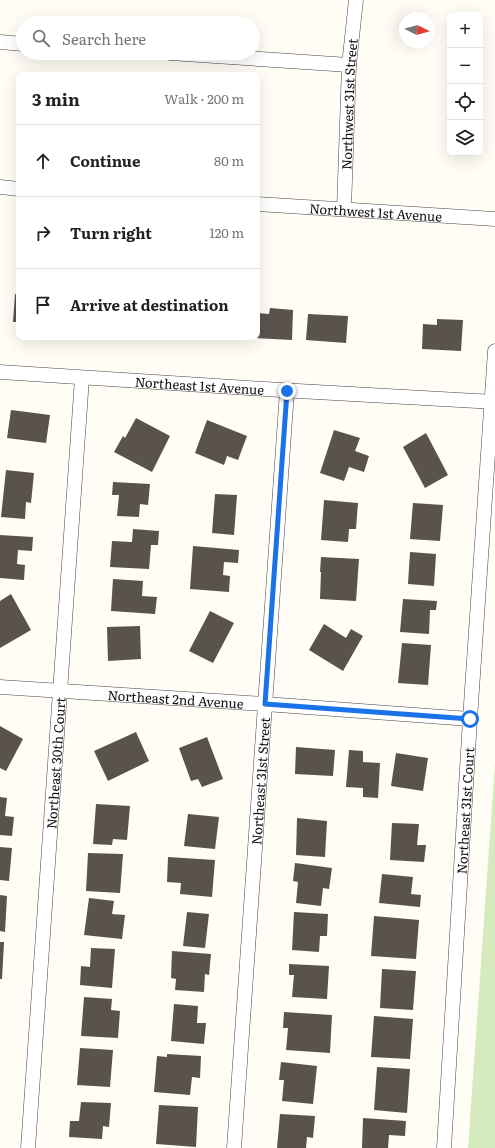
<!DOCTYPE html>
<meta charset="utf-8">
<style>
body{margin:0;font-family:Literata,serif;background:#f2f2f2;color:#222}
.controls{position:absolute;right:12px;top:12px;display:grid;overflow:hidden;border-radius:8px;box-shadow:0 4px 16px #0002}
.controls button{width:36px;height:36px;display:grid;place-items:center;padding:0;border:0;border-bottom:1px solid #e0e0e0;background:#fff;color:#222;font:20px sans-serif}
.compass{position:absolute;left:399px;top:12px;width:36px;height:36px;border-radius:50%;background:#fff;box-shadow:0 4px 16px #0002;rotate:95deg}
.stop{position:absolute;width:12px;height:12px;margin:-9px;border:3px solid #1a73e8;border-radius:50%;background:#fff}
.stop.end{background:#1a73e8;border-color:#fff;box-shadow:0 1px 4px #0008}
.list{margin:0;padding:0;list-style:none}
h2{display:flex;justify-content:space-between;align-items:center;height:52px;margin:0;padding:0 16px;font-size:17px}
h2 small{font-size:13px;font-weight:400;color:#767676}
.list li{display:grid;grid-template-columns:26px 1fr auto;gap:12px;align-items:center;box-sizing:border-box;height:72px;padding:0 16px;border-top:1px solid #e0e0e0}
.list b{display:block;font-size:15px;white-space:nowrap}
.list em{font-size:13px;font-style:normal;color:#767676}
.icon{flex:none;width:22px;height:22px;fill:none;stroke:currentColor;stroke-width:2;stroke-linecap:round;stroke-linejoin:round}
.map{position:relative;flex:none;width:495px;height:1148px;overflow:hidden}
.search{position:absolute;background:#fff;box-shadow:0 4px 16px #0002;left:16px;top:16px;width:244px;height:44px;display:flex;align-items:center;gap:10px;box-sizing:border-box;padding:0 14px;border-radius:22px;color:#767676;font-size:15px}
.panel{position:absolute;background:#fff;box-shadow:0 4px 16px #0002;left:16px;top:72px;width:244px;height:268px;border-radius:8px}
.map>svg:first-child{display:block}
.green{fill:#d5ebbd}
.building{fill:#5a524d}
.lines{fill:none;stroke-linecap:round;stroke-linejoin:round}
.minor-casing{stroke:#444;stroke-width:15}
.minor{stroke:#fff;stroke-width:14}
.route{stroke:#1a73e8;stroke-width:5}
.labels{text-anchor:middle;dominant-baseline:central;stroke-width:4;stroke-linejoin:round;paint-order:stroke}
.street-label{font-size:13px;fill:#111;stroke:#fff}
</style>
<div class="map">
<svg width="495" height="1148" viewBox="0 0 495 1148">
<rect width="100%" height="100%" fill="#fffdf5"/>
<path class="green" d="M495,763v385h-27z"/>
<path class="building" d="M15,294h4v28h-6z
M270,308l23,2 -1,30 -38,-2v-1h3v-24l12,1z
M308,314l40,2 -2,27 -40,-3z
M437,319l26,1 -2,31 -39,-2 1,-25 14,1z
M11,410l39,5 -4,28 -39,-5z
M136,418l34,18 -18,36 -38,-20 9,-16 2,2z
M207,420l40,16 -9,24 -11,-4 -3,9 -29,-12z
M334,430l26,8 -5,13 14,5 -5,16 -15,-5 -5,14 -24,-8z
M426,433l22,42 -23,13 -22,-41z
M6,470l28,3 -3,30 -5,-1 -1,17 -24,-2z
M113,482l37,2 -2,21 -8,-1 -1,13 -22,-1 2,-21h-7z
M215,494l22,1 -3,40 -22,-2z
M324,500l34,3 -2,26h-7l-1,13 -27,-2z
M413,503l30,2 -3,36 -30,-2z
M133,529l26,2 -1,14h-7l-2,24 -39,-2 2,-26 20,1z
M0,535l33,2 -1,14 -14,-1 -1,14 8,1 -1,15 -24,-2z
M193,546l46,4 -1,13 -14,-1 -1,13 7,1 -1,16 -39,-3z
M410,552l26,2 -2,32 -26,-2z
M321,557l38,2 -3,42 -36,-2 1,-27h-1z
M113,579l30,2 -1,15 15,1 -2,17 -44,-3z
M11,594l20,36 -31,18v-47z
M403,599l34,2 -1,9h-6l-1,24 -29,-2z
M210,611l24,12 -21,40 -24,-12z
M324,624l22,14 5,-9 12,7 -20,35 -34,-21z
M140,626l1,33 -33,2 -1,-34z
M402,643l29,2 -3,40 -30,-2z
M0,726l23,13 -17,32 -6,-3z
M136,732l13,29 -41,20 -14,-30z
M207,737l16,42 -21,8 -4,-8 -7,2 -12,-33z
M296,747l39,3 -2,26 -38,-2z
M349,750l14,1v11l17,1 -2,35 -15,-1v-9l-17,-1z
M396,753l32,5 -5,33 -32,-5z
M0,797l7,1 -2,18 9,1 -2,19 -12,-1z
M96,804l34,2 -3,34 -14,-1 -1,6 -19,-1z
M188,814l31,3 -4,32 -31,-3z
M297,818l30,3 -2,36 -29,-2z
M392,823l27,1 -2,21h9l-2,17 -34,-2z
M0,847l12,1 -3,33 -9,-1z
M88,853l35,1 -3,39 -34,-2z
M168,857l47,3 -3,37 -32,-3 1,-11 -14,-1z
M295,863l37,5 -3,21 -6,-1 -2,18 -25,-3 2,-21 -5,-1z
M382,874l31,3 -2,17 10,1 -1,12 -41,-4z
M0,895l7,1 -2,36 -5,-1z
M89,898l25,3 -2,13 13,1 -3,24 -38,-4z
M187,912l22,2 -4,34 -22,-2z
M294,912l34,2 -1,22h-7l-1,16 -27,-2z
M374,916l45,4 -3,39 -45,-3z
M0,942h4l-2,37h-2z
M91,948l24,1 -3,39 -32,-3 1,-19 9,1z
M172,951l39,3 -2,21 -4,-1 -1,18 -29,-2 1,-11 -5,-1z
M289,964l40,2 -2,33 -35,-2 2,-22h-5z
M382,969l34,2 -3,39 -33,-2z
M84,997l28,2 -1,11 9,1 -2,27 -37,-2z
M174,1004l24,2 -1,17h9l-2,21 -33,-3z
M284,1012l48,3 -2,38 -44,-3 2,-22h-5z
M374,1016l39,3 -3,40 -39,-2z
M80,1048l33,2 -3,37 -33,-2z
M167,1054l34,2 -1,22 -8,-1 -2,18 -36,-3 3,-36 10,1z
M281,1062l36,4 -4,38 -31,-3 2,-21h-5z
M377,1067l33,2 -3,44 -33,-3z
M81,1102l30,1 -2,24 -6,-1 -1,13 -33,-2 1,-16h9z
M159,1105l39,2 -2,40 -40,-3z
M280,1114l35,2 -2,22 -6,-1 -1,11h-29z
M363,1118l43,3 -1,15 -16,-1 -1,13h-26z"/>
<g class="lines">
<g class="minor-casing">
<g id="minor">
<path d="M0,42l23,2"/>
<path d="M170,53l179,12"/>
<path d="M0,187l19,2"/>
<path id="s1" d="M257,204l238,15"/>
<path id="s2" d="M344,209l5,-144 7,-65"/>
<path id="s3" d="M0,372l280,18 215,12"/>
<path id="s4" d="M0,687l265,17 205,15"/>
<path id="s5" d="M28,1148l54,-770"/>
<path id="s6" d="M234,1148l53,-757"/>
<path id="s7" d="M444,1148l26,-429 25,-368"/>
</g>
</g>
<use href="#minor" class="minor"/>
</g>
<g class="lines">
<path class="route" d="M287,391l-22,313 205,15"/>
</g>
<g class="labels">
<g class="street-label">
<text stroke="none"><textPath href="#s2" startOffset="105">Northwest 31st Street</textPath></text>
<text stroke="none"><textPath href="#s1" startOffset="119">Northwest 1st Avenue</textPath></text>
<text stroke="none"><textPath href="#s3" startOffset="200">Northeast 1st Avenue</textPath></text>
<text stroke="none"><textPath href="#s4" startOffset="176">Northeast 2nd Avenue</textPath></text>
<text stroke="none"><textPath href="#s5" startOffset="386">Northeast 30th Court</textPath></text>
<text stroke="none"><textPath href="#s6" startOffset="368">Northeast 31st Street</textPath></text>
<text stroke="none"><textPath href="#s7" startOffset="338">Northeast 31st Court</textPath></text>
</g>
</g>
</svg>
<div class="controls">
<button>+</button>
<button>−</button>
<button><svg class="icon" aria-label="locate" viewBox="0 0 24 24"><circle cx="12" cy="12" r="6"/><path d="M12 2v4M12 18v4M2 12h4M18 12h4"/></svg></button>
<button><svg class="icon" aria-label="layers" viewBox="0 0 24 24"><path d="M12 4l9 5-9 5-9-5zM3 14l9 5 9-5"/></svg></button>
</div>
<svg class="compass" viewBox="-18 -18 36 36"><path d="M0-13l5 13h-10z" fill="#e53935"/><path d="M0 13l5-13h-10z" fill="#767676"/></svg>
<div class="stop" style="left:470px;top:719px"></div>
<div class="stop end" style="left:287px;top:391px"></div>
<div class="search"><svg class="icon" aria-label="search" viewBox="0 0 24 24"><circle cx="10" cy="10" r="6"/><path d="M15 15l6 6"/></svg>Search here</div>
<section class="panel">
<h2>3 min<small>Walk · 200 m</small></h2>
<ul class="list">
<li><svg class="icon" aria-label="ahead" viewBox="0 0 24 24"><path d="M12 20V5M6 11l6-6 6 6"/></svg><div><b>Continue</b></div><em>80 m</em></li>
<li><svg class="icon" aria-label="right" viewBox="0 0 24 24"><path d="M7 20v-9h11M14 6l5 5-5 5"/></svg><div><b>Turn right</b></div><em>120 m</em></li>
<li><svg class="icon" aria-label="arrive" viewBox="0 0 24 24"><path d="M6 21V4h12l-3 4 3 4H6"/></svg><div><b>Arrive at destination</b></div></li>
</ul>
</section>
</div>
